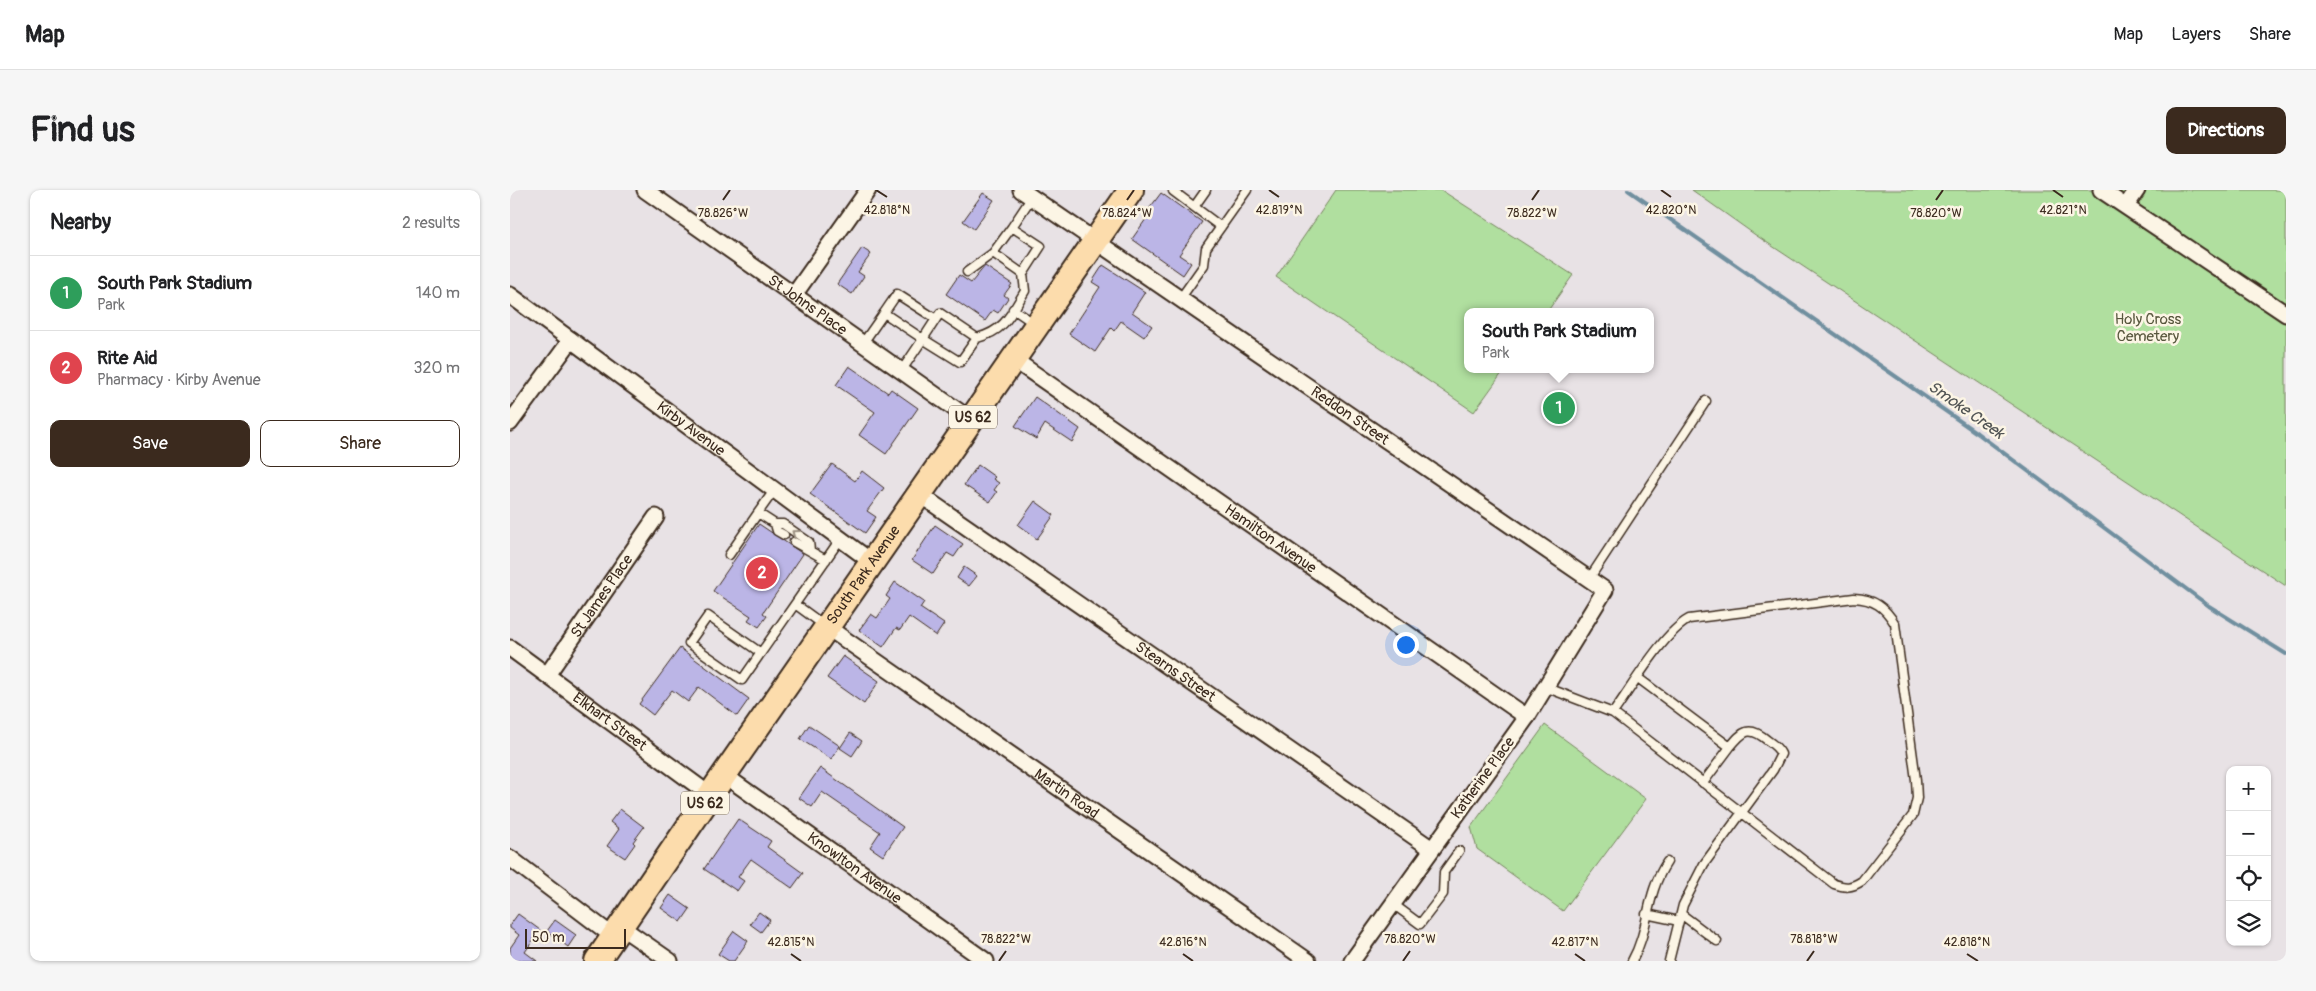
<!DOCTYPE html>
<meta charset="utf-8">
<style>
body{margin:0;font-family:Pangolin,sans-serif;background:#f6f6f6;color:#202124}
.controls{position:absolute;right:15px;bottom:15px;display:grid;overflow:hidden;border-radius:10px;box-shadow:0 1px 4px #0004}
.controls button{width:45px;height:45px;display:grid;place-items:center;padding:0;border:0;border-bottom:1px solid #e0e0e0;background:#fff;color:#202124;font:25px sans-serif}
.scale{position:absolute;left:15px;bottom:12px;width:101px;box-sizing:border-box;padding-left:5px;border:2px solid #3b2a1e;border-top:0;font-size:14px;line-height:18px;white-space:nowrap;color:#3b2a1e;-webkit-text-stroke:4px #fcf5e5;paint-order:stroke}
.you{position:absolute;left:895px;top:454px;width:18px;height:18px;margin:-12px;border:4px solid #fff;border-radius:50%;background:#1a73e8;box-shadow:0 0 0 8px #1a73e833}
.badge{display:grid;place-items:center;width:32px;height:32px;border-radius:50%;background:#3b2a1e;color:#fff;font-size:16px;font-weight:700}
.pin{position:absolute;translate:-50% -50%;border:2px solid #fff;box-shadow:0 1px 5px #0006}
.popup{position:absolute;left:954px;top:118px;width:190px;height:65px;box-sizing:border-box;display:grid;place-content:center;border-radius:10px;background:#fff;filter:drop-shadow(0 1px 4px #0005);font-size:16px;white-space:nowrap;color:#757577}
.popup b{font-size:19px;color:#202124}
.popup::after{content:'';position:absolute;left:50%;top:100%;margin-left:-10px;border:10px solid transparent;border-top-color:#fff}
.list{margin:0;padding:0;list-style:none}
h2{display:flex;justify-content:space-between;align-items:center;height:65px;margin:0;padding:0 20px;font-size:21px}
h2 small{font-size:16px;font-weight:400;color:#757577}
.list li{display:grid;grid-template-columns:32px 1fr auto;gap:15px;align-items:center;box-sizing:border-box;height:75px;padding:0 20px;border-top:1px solid #e0e0e0}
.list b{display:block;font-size:19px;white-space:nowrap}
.list p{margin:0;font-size:16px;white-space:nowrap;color:#757577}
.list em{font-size:16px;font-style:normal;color:#757577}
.actions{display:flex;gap:10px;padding:15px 20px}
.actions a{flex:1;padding:11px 0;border:1px solid #3b2a1e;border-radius:10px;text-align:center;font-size:18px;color:#3b2a1e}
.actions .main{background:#3b2a1e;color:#fff}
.icon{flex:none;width:28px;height:28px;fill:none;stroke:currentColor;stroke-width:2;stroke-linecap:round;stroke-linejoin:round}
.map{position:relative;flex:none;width:1776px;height:771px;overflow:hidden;border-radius:10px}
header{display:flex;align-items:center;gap:30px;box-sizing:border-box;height:70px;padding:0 25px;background:#fff;border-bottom:1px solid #e0e0e0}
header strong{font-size:24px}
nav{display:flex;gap:28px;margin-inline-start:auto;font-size:18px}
.intro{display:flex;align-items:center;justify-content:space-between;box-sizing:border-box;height:120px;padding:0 30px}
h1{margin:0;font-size:35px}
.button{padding:12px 22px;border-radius:10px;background:#3b2a1e;color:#fff;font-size:18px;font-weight:700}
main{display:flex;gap:30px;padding:0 30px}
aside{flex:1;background:#fff;border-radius:10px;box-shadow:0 1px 4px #0004}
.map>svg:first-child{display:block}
.green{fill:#b0df9f;stroke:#76845e}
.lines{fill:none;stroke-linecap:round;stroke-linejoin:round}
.stream{stroke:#708f9f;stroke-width:4}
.building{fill:#bbb5e6;stroke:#3b2a1e}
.lane-casing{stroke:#3b2a1e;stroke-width:11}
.street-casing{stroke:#3b2a1e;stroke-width:19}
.primary-casing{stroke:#3b2a1e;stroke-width:28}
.lane{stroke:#fcf5e5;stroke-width:8}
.street{stroke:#fcf5e5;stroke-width:15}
.primary{stroke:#fcdcac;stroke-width:24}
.oneway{stroke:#9c9082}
.ticks{fill:none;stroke:#3b2a1e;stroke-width:2}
.labels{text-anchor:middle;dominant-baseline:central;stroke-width:5;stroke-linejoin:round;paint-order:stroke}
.shield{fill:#fcf5e5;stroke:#75675a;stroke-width:1}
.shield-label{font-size:14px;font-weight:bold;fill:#3b2a1e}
.street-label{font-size:15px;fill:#3b2a1e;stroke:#fcf5e5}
.park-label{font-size:15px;fill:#58573e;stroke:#fcf5e5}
.water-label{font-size:16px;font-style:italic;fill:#515454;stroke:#fcf5e5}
.ticks-label{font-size:12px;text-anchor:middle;fill:#3b2a1e;stroke:#fcf5e5;stroke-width:5;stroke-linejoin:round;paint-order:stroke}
</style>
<header>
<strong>Map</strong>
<nav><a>Map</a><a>Layers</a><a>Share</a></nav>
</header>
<div class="intro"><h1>Find us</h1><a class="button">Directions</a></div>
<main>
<aside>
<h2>Nearby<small>2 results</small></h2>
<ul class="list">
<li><span class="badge" style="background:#2e9e5b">1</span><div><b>South Park Stadium</b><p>Park</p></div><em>140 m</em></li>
<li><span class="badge" style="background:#e0444e">2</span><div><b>Rite Aid</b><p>Pharmacy · Kirby Avenue</p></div><em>320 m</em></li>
</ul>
<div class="actions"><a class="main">Save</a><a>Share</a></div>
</aside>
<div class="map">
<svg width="1776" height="771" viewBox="0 0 1776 771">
<rect width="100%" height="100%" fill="#e8e2e5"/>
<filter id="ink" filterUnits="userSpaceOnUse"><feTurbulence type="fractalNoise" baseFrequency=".02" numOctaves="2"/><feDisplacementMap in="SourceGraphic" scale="10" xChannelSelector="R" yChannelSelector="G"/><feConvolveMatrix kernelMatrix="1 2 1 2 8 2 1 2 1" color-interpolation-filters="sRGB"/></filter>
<g filter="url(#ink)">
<path class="green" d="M826,0h105l132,85 -26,37h-79v57h37l-31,43 -198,-135z
M1182,0h594v396l-532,-352z
M1035,535l101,74 -83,112 -86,-62 -6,-22z"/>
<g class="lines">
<path class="stream" d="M1118,0l349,243 232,173 77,48"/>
</g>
<path class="building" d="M473,3l11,7 -20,29 -11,-8z
M651,3l41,29 -23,33 12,8 -8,12 -51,-36 14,-20 -3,-2z
M352,58l9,6 -13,18 6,4 -12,18 -15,-10z
M593,75l42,27 -13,20 20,14 -8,11 -23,-16 -7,10 -3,-3 -16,24 -26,-18 31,-47 -8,-5z
M475,76l27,18 -8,11 4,3 -10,15 -5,-3 -8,11 -39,-27 13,-19 12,8z
M339,176l39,27 3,-4 27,19 -32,46 -27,-19 16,-23 -39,-27z
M525,207l45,32 -8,13 -27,-18 -9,15 -21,-13z
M322,274l23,17 7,-10 22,17 -17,23 9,6 -11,16 -55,-39z
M468,275l17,12 -2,2 6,4 -5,7 3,2 -7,10 -26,-17z
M525,311l19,14 -17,24 -19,-14z
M249,334l44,30 -40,59 4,3 -8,11 -11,-7 3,-4 -38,-25z
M425,335l28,19 -9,13 -7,-4 -14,21 -21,-14z
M454,377l13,9 -8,10 -12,-8z
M385,392l29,20 -4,6 24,16 -8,12 -27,-19 -9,13 -4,-2 -13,19 -24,-17 12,-16 6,4 13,-19 -4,-3z
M170,458l69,51 -12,17 -38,-29 -11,15 -16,-12 -19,25 -14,-11z
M333,466l36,25 -15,23 -37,-26z
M299,535l31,21 -9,13 -31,-20z
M340,543l12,8 -10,15 -12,-8z
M310,578l83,59 -20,29 -13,-9 10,-15 -58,-40 -10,15 -13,-9z
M110,619l24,18 -11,15 2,2 -10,14 -18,-12 12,-17 -9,-7z
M228,629l33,22 -4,6 36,26 -11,15 -41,-29 -13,18 6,4 -7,10 -33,-22z
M160,705l20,14 -9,13 -20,-14z
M249,722l11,8 -9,12 -11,-8z
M8,724l22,16 -15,22 12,9h-27v-13l9,-13 -9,-7v-3z
M45,730l21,15 -8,12 -21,-16z
M224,741l14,10 -14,20h-5l-11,-7z"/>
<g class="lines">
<g class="lane-casing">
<path id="lane" d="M664,0l-1,1 48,36
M684,17l12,-17
M502,37l20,-30
M483,63l30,21
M457,82l26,-19 19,-26 29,19 -18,28 2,17c-14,23 -20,40 -48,47
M670,109l24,-34 2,-17 41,-58
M503,119l22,15
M353,153l21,-30
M392,180l21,-31 -39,-26 13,-19 39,25 4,-6 37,25 -17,24 -37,-23 13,-20
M265,299l-17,24 17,11 2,7 7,4
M265,334h8l26,18 1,8
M284,352l32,18
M219,365l29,-42
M1079,389l117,-178
M285,414l30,22
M251,463l-53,-37 -19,27 53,37c33,-47 66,-94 99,-142
M1128,488l92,69 -27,36
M1035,497l68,26 221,171c12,4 17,4 28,-3l51,-66 4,-17 -1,-18 -21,-156c-10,-17 -21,-25 -41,-26l-165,21c-27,15 -57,68 -76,94
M883,714l27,20 23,-30 1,-22 15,-21
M1136,724l33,7
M1171,724l36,27
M1122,771c18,-32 13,-66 35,-99
M1159,771l14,-56 21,-41 69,-94 8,-16c-3,-6 -8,-10 -14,-14 -18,-15 -24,-9 -37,7"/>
</g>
<g class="street-casing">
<g id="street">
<path id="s1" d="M135,0l326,230"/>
<path id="s2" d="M511,0l584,400 -78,127 -175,244"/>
<path d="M1591,0l185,124"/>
<path d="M1616,16l11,-16"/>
<path id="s3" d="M0,105l362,267"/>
<path d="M284,105l74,-105"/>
<path id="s4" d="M503,169l514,358"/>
<path d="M0,233l61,-83"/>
<path id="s5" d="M409,304l513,355"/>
<path id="s6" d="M317,437l481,334"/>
<path id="s7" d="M0,458l200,147"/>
<path id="s8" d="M37,485l109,-158"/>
<path id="s9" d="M214,585l262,186"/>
<path d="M0,668l104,79"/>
<path d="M111,737l49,34"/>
</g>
</g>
<g class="primary-casing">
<g id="primary">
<path id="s10" d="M87,771l127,-186 407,-585"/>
</g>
</g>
<use href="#lane" class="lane"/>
<use href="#street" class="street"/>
<use href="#primary" class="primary"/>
</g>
<defs><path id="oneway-chevron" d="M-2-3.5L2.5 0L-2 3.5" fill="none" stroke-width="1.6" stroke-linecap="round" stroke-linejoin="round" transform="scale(1.25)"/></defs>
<use class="oneway" href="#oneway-chevron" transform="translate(285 343) rotate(-144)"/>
</g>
<path class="ticks" d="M366,0l11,7M759,0l10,7M1151,0l10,7M1543,0l10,7M213,10l7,-10M617,10l7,-10M1022,10l7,-10M1426,10l7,-10M281,764l10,7M673,764l10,7M1065,764l10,7M1457,764l11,7M489,771l7,-10M893,771l7,-10M1297,771l7,-10"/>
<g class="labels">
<g class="shield">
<rect x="439" y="215.5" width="48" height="23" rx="4"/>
<rect x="171" y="601.5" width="48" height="23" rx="4"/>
</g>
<g class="shield-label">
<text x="463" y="227">US 62</text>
<text x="195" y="613">US 62</text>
</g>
<g class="street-label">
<text stroke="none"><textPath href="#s1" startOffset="199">St Johns Place</textPath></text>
<text stroke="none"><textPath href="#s2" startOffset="399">Reddon Street</textPath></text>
<text stroke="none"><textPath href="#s3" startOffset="225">Kirby Avenue</textPath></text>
<text stroke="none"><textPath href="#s4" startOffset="314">Hamilton Avenue</textPath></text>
<text stroke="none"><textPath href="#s10" startOffset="469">South Park Avenue</textPath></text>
<text stroke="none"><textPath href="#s8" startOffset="96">St James Place</textPath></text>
<text stroke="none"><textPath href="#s5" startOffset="312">Stearns Street</textPath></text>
<text stroke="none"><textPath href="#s7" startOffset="124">Elkhart Street</textPath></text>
<text transform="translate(973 588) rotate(-54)">Katherine Place</text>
<text stroke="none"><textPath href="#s6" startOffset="292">Martin Road</textPath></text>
<text stroke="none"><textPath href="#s9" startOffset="160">Knowlton Avenue</textPath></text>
</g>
<g class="park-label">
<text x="1638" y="129">Holy Cross<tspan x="1638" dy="17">Cemetery</tspan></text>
</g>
<g class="water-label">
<text transform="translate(1456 220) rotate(35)">Smoke Creek</text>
</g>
</g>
<g class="ticks-label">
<text x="769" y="24">42.819°N</text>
<text x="1161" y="24">42.820°N</text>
<text x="1553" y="24">42.821°N</text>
<text x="377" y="24">42.818°N</text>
<text x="213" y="27">78.826°W</text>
<text x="617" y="27">78.824°W</text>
<text x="1022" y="27">78.822°W</text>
<text x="1426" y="27">78.820°W</text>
<text x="496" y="753">78.822°W</text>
<text x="900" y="753">78.820°W</text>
<text x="1304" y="753">78.818°W</text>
<text x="281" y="756">42.815°N</text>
<text x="673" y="756">42.816°N</text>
<text x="1065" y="756">42.817°N</text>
<text x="1457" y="756">42.818°N</text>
</g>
</svg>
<div class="controls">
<button>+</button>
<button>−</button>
<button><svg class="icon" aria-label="locate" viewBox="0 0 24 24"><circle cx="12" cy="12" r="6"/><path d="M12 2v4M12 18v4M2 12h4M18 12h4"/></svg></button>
<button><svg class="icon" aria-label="layers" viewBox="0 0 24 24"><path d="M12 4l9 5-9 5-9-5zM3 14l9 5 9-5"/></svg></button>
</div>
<div class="scale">50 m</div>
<div class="you"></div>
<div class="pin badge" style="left:1049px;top:218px;background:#2e9e5b">1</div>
<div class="popup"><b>South Park Stadium</b>Park</div>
<div class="pin badge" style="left:252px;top:383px;background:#e0444e">2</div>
</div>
</main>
